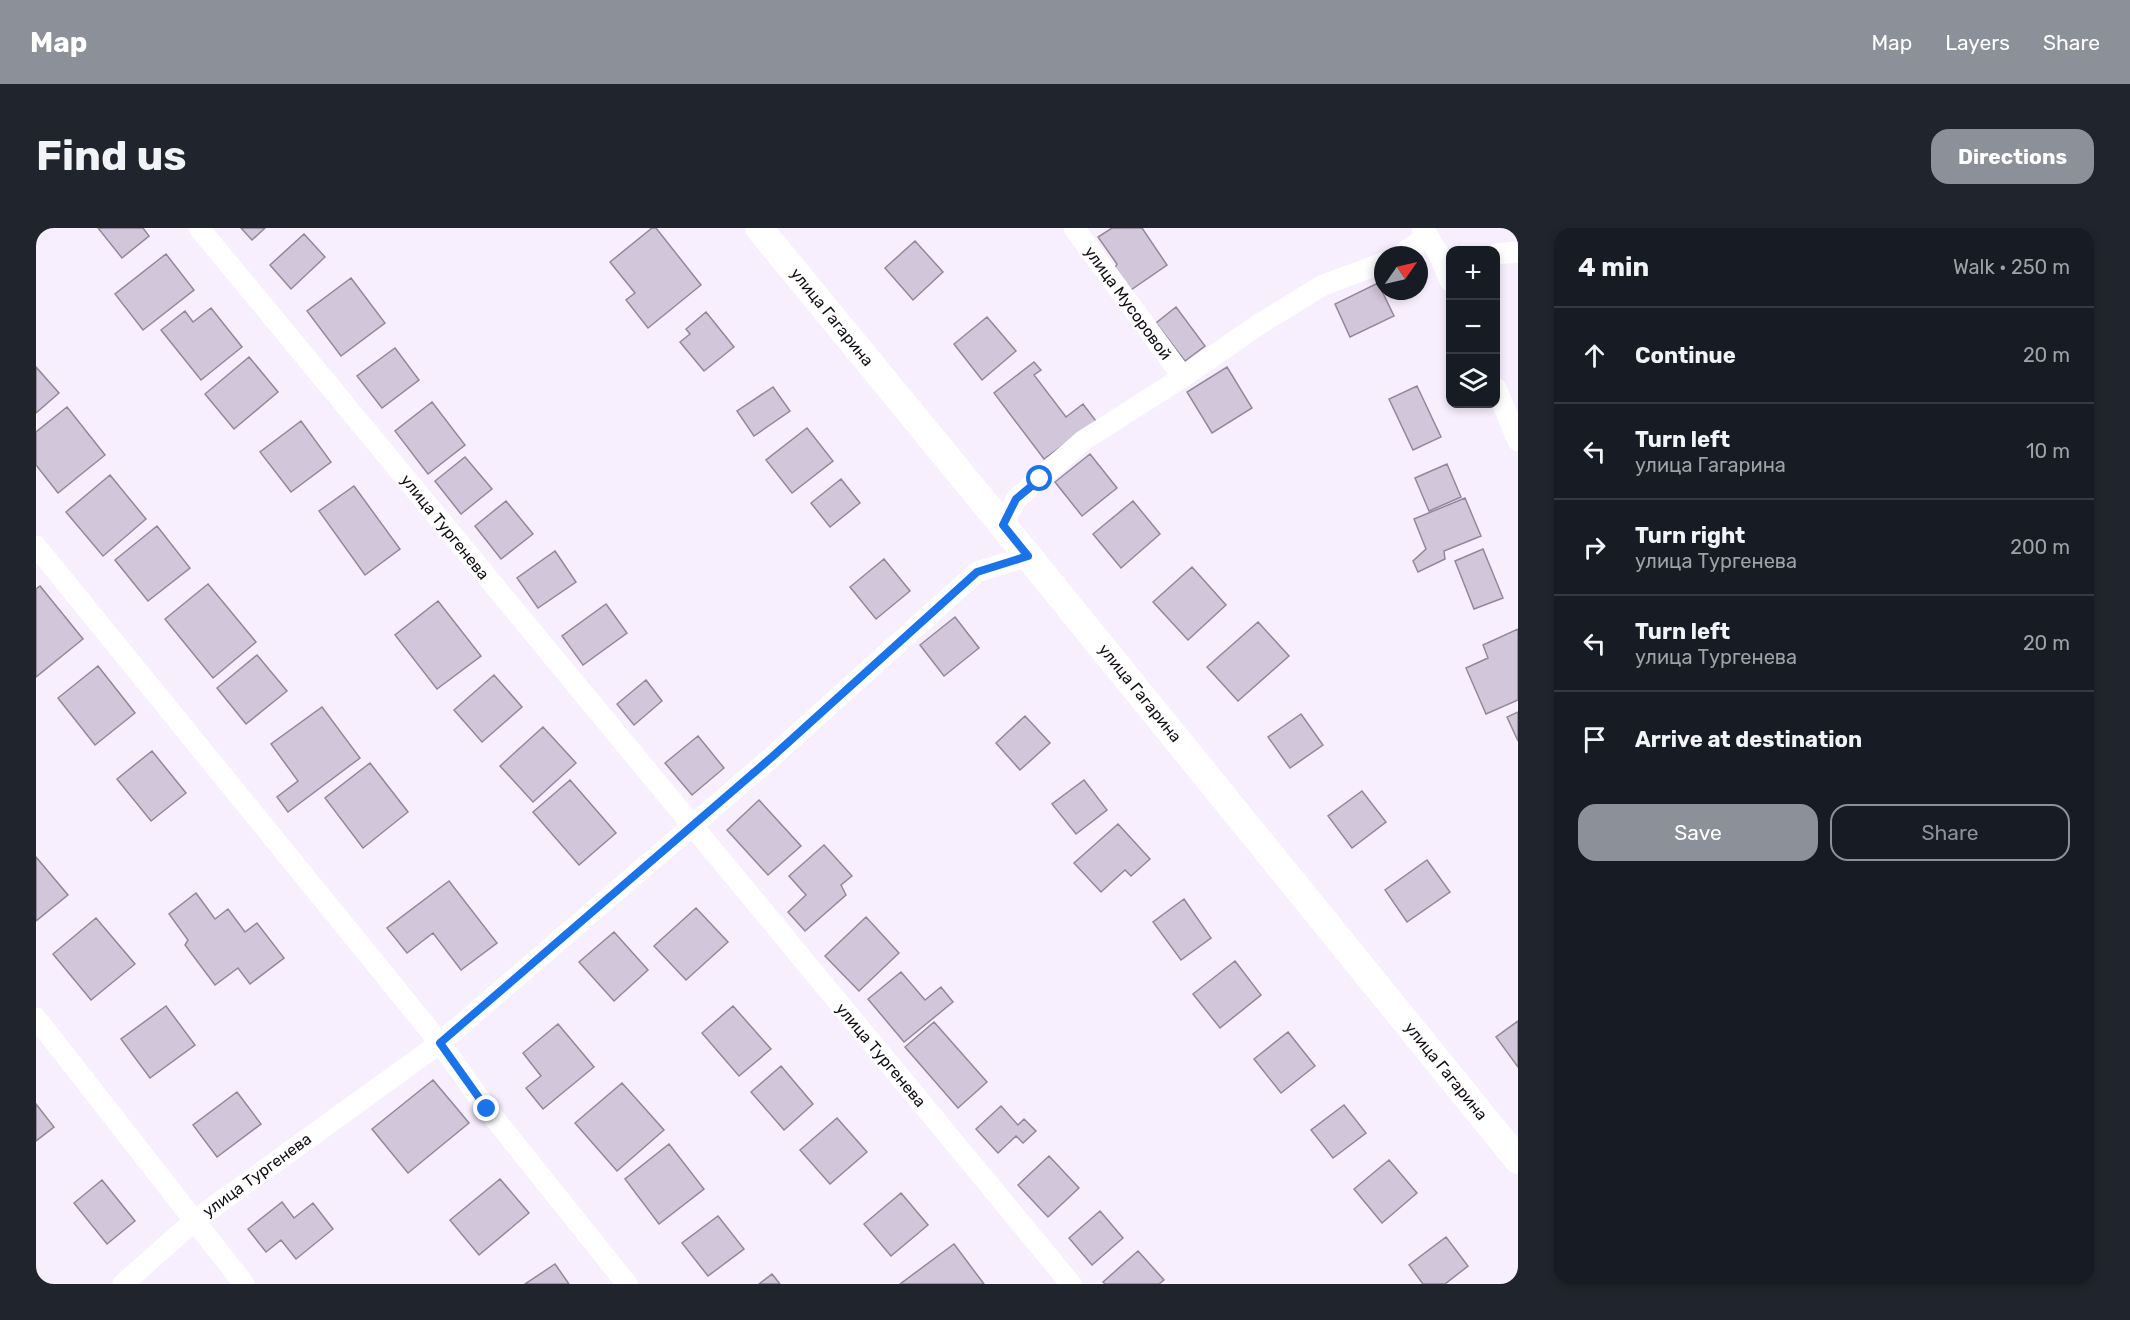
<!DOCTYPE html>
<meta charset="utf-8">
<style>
body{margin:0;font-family:Rubik,sans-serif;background:#20242c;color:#f1f3f6}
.controls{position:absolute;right:18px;top:18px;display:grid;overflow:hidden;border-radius:12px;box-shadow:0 3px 9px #0003}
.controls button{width:54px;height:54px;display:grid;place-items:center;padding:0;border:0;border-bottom:2px solid #363941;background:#171b24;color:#f1f3f6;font:30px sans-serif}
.compass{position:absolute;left:1338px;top:18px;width:54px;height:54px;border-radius:50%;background:#171b24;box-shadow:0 3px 9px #0003;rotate:56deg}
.stop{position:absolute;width:18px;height:18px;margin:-14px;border:4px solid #1a73e8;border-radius:50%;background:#fff}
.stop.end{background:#1a73e8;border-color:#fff;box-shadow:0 2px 6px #0008}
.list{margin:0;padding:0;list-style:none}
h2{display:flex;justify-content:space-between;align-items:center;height:78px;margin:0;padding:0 24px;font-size:26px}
h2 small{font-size:20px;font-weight:400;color:#9ea1a6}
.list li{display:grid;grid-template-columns:39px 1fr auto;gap:18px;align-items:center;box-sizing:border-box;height:96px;padding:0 24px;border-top:2px solid #363941}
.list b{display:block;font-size:22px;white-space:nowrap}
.list p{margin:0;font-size:20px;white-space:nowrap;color:#9ea1a6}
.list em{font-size:20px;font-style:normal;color:#9ea1a6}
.actions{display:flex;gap:12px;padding:18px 24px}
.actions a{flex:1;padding:14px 0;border:2px solid #8c9099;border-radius:18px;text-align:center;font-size:21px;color:#8c9099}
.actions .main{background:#8c9099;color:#fff}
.icon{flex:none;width:33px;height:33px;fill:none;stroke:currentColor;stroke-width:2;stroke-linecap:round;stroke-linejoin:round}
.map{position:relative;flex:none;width:1482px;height:1056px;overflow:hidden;border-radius:18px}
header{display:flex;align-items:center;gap:36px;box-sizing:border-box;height:84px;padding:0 30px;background:#8c9099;color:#fff}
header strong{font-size:28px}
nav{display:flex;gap:33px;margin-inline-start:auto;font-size:21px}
.intro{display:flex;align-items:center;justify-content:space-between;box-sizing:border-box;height:144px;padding:0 36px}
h1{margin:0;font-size:42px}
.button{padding:15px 27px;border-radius:18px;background:#8c9099;color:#fff;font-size:21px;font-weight:700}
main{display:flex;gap:36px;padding:0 36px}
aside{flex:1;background:#171b24;border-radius:18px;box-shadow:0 3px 9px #0003}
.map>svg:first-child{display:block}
.building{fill:#d2c6da;stroke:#93889b;stroke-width:1.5}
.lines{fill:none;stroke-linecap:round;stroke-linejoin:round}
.minor{stroke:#fff;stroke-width:21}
.secondary{stroke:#fff;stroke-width:28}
.route{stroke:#1a73e8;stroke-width:8}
.labels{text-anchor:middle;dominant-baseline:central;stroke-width:5;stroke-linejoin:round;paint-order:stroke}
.street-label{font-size:16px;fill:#130f15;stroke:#fff}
</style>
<header>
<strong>Map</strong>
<nav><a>Map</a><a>Layers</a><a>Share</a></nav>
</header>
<div class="intro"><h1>Find us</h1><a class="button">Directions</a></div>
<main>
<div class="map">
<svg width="1482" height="1056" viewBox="0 0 1482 1056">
<rect width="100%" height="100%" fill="#f7eefe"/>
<path class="building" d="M62,0h45l6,8 -27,22z
M205,0h24l-13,12z
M616,0h4l45,57 -53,43 -22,-28 9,-7 -25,-31z
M1076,0h30l25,37 -39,27 -15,-21 4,-7 -19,-27z
M268,6l21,23 -34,32 -21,-24z
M879,13l28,31 -30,28 -28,-32z
M130,26l28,36 -51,40 -28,-36z
M315,50l34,45 -44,33 -34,-45z
M1342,55l16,33 -44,21 -15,-33z
M1140,79l29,39 -20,15 -29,-38z
M175,80l31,39 -41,33 -40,-50 24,-19 8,11z
M670,84l28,35 -30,24 -24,-29 10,-8 -4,-5z
M951,89l29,34 -34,29 -28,-36z
M359,120l24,32 -37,28 -25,-32z
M213,129l29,35 -44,37 -29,-35z
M998,134l7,8 -7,5 32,42 17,-13 13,17 -52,38 -50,-66z
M0,139l23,26 -23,20z
M1191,139l25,41 -40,25 -25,-41z
M1381,158l24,51 -28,13 -24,-51z
M737,159l17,24 -36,25 -17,-25z
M396,174l33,43 -37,29 -33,-43z
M31,179l38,48 -47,38 -22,-28v-33z
M265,193l30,41 -40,30 -31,-40z
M771,200l26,33 -41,32 -26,-33z
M1054,226l27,34 -35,28 -27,-34z
M429,229l27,32 -31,25 -26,-33z
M1411,236l14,33 -32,14 -14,-33z
M74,247l36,44 -43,37 -37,-44z
M805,251l19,24 -30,24 -19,-24z
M318,258l46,63 -35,26 -46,-64z
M1429,270l16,38 -37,15 1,8 -27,13 -5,-11 13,-12 -12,-30z
M470,273l27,33 -32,25 -26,-33z
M1097,273l27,33 -39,34 -28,-34z
M121,298l33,42 -42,33 -33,-41z
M1447,321l20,49 -29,11 -19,-48z
M519,323l21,31 -38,26 -21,-30z
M848,331l26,32 -34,28 -26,-32z
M1156,339l34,38 -38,35 -35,-38z
M172,356l48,58 -43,36 -48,-59z
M4,358l43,53 -47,38v-88z
M402,373l43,55 -44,33 -42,-54z
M570,376l21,29 -44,32 -21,-29z
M919,389l24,31 -35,28 -24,-31z
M1222,394l31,34 -51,45 -31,-34z
M1482,401v71l-32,14 -20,-46 22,-10 -5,-13z
M221,427l30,36 -41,33 -29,-36z
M62,438l37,47 -40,32 -37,-47z
M458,447l28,32 -40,35 -28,-32z
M610,452l16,21 -28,24 -17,-21z
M286,479l38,51 -72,54 -11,-15 21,-16 -27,-37z
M1482,484v29l-11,-24z
M1265,486l22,31 -33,23 -22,-31z
M989,488l25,27 -30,27 -24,-27z
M507,499l33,36 -43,39 -33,-36z
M662,508l26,32 -32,27 -27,-32z
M116,523l34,42 -35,28 -34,-42z
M334,535l38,49 -45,36 -38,-50z
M534,552l46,53 -37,32 -46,-53z
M1048,552l23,30 -31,24 -24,-30z
M1326,563l24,31 -34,26 -24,-32z
M723,572l42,46 -33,29 -41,-45z
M1082,596l32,35 -19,17 -6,-6 -24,22 -27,-29z
M788,617l28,31 -11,9 5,10 -41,36 -17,-19 18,-17 -17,-19z
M0,629l32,38 -32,26z
M1391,632l23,32 -43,30 -22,-32z
M413,653l48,62 -36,27 -28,-37 -26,20 -20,-25z
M160,665l19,26 13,-10 17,23 12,-9 27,35 -34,26 -12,-16 -23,17 -30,-40 3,-5 -19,-26z
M1148,671l27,39 -30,22 -28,-38z
M660,680l32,34 -42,38 -32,-34z
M830,689l33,36 -40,38 -34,-35z
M60,690l39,46 -44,36 -38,-46z
M578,704l34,38 -34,31 -35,-39z
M1199,733l26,34 -41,33 -27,-34z
M865,744l24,28 16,-13 12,15 -49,40 -36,-43z
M130,778l29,39 -45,33 -29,-39z
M697,778l38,43 -32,27 -37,-43z
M1482,793v46l-22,-30z
M898,794l53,60 -29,26 -53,-61z
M522,796l36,43 -51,42 -17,-21 15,-12 -18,-23z
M1252,804l27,34 -34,27 -27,-34z
M745,838l32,38 -29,26 -33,-38z
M397,852l36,43 -61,50 -36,-44z
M586,855l42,47 -47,41 -42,-48z
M201,864l24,32 -44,33 -24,-32z
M0,876l18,23 -18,14z
M1308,877l22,28 -33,25 -22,-28z
M965,878l17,19 6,-6 12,12 -13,12 -7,-7 -18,17 -22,-24z
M801,890l30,34 -37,32 -30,-34z
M633,916l35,45 -45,35 -34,-45z
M1013,928l30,32 -31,29 -30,-32z
M1353,932l28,33 -35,30 -28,-34z
M464,951l29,34 -50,42 -29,-35z
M66,952l33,41 -28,23 -33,-41z
M865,965l27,32 -37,31 -27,-32z
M246,974l12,16 19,-15 20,26 -37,30 -15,-19 -15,12 -18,-23z
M1064,983l23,27 -31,27 -23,-27z
M682,988l26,33 -36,27 -26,-33z
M1410,1009l22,29 -23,18h-22l-14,-19z
M918,1016l30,40h-84z
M1102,1023l26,29 -5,4h-54l-2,-2z
M519,1036l14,20h-44z
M736,1046l8,10h-21z"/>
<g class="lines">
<path class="minor" d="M163,0l872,1056
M1038,0l109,149
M1386,0l16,24 12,29
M1460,26l22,-2
M1364,27l28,-19
M1460,160l22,53
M967,297l13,-26 68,-59 99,-63 75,-52 65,-40 60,-22
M0,318l404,497 47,66 140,175
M0,790l208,266
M87,1056l71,-63 246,-178 332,-286 205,-185 51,-16"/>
<path class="secondary" d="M723,0l269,328 490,604"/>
</g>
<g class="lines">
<path class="route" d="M451,881l-47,-66 332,-286 205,-185 51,-16 -25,-31 13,-26 24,-20"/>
</g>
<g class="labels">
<g class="street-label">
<text transform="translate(1092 75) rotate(54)">улица Мусоровой</text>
<text transform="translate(796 89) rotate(51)">улица Гагарина</text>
<text transform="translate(409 299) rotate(51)">улица Тургенева</text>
<text transform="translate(1104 465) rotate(51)">улица Гагарина</text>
<text transform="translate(845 827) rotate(50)">улица Тургенева</text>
<text transform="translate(1410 843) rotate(51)">улица Гагарина</text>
<text transform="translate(221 947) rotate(-36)">улица Тургенева</text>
</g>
</g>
</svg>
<div class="controls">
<button>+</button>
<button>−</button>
<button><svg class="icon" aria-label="layers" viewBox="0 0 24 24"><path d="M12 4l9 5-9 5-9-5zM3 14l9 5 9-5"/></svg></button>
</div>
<svg class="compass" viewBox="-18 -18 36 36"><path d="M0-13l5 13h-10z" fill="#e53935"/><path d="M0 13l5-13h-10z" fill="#9ea1a6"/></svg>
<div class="stop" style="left:1004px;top:251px"></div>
<div class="stop end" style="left:451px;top:881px"></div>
</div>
<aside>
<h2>4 min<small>Walk · 250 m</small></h2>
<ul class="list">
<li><svg class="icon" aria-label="ahead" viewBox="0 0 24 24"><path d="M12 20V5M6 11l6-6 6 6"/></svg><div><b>Continue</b></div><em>20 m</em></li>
<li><svg class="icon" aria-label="left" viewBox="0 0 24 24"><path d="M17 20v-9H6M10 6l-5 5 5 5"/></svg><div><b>Turn left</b><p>улица Гагарина</p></div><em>10 m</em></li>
<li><svg class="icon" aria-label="right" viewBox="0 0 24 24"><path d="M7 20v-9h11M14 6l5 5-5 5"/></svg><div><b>Turn right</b><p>улица Тургенева</p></div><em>200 m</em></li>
<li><svg class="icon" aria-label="left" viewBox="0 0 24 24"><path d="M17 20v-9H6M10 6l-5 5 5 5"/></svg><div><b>Turn left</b><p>улица Тургенева</p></div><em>20 m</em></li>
<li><svg class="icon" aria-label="arrive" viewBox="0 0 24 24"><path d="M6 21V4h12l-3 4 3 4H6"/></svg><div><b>Arrive at destination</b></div></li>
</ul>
<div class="actions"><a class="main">Save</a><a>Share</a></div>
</aside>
</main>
